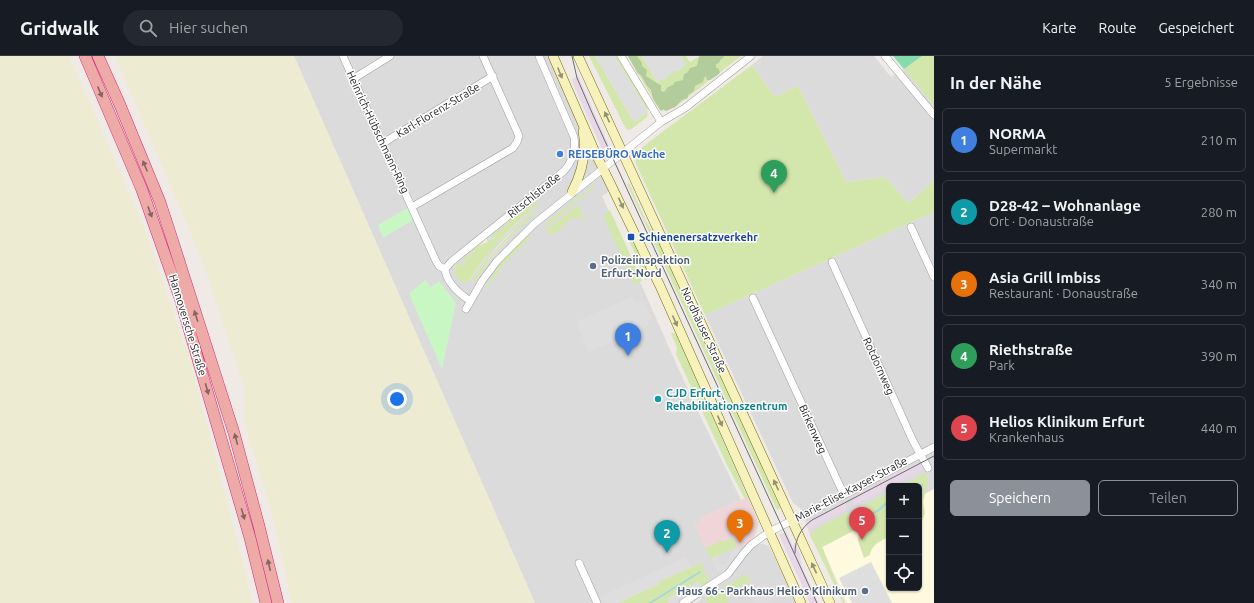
<!DOCTYPE html>
<html lang="de">
<meta charset="utf-8">
<style>
body{margin:0;font-family:Ubuntu,sans-serif;background:#242831;color:#f1f3f6}
.controls{position:absolute;right:12px;bottom:12px;display:grid;overflow:hidden;border-radius:6px;box-shadow:0 1px 3px #0004}
.controls button{width:36px;height:36px;display:grid;place-items:center;padding:0;border:0;border-bottom:1px solid #363941;background:#171b24;color:#f1f3f6;font:20px sans-serif}
.you{position:absolute;left:397px;top:343px;width:14px;height:14px;margin:-10px;border:3px solid #fff;border-radius:50%;background:#1a73e8;box-shadow:0 0 0 6px #1a73e833}
.badge{display:grid;place-items:center;width:26px;height:26px;border-radius:50%;background:#8c9099;color:#fff;font-size:13px;font-weight:700}
.pin{position:absolute;translate:-50% -33px;filter:drop-shadow(0 1px 2px #0008)}
.pin::after{content:'';position:absolute;top:21px;width:14px;height:12px;background:inherit;clip-path:polygon(0 0,100% 0,50% 100%)}
.list{margin:0;padding:0;list-style:none}
h2{display:flex;justify-content:space-between;align-items:center;height:52px;margin:0;padding:0 16px;font-size:17px}
h2 small{font-size:13px;font-weight:400;color:#9ea1a6}
.list li{display:grid;grid-template-columns:26px 1fr auto;gap:12px;align-items:center;box-sizing:border-box;height:64px;margin:0 8px 8px;padding:0 8px;border:1px solid #363941;border-radius:6px}
.list b{display:block;font-size:15px;white-space:nowrap}
.list p{margin:0;font-size:13px;white-space:nowrap;color:#9ea1a6}
.list em{font-size:13px;font-style:normal;color:#9ea1a6}
.actions{display:flex;gap:8px;padding:12px 16px}
.actions a{flex:1;padding:9px 0;border:1px solid #8c9099;border-radius:6px;text-align:center;font-size:14px;color:#8c9099}
.actions .main{background:#8c9099;color:#fff}
.icon{flex:none;width:22px;height:22px;fill:none;stroke:currentColor;stroke-width:2;stroke-linecap:round;stroke-linejoin:round}
.map{position:relative;flex:none;width:934px;height:547px;overflow:hidden}
header{display:flex;align-items:center;gap:24px;box-sizing:border-box;height:56px;padding:0 20px;background:#171b24;border-bottom:1px solid #363941}
header strong{font-size:19px}
nav{display:flex;gap:22px;margin-inline-start:auto;font-size:14px}
.search{width:280px;height:36px;background:#242831;display:flex;align-items:center;gap:10px;box-sizing:border-box;padding:0 14px;border-radius:22px;color:#9ea1a6;font-size:15px}
main{display:flex}
aside{flex:1;background:#171b24}
.map>svg:first-child{display:block}
.residential{fill:#dcdbdc;fill-rule:evenodd}
.commercial{fill:#efd5d8}
.industrial{fill:#e8d7e7}
.education{fill:#fef9df}
.farmland{fill:#edebd1}
.grass{fill:#d3e7ad}
.forest{fill:#b2cd9b}
.park{fill:#c8f7c4}
.pitch{fill:#86dbad}
.parking{fill:#dedede}
.plaza{fill:#d9dbe5}
.lines{fill:none;stroke-linecap:round;stroke-linejoin:round}
.stream{stroke:#a7d7db;stroke-width:2}
.minor-casing{stroke:#9f9f9f;stroke-width:8}
.secondary-casing{stroke:#726d09;stroke-width:10}
.trunk-casing{stroke:#d42b7f;stroke-width:12}
.minor{stroke:#fff;stroke-width:7}
.secondary{stroke:#f7f1bb;stroke-width:9}
.trunk{stroke:#eeaaa6;stroke-width:11}
.tram{stroke:#6c6c6c;stroke-width:1}
.oneway{fill:#959274}
.oneway2{fill:#866462}
.shop-dot{fill:#3f7fe0;stroke:#fff;stroke-width:1.5}
.transit-dot{fill:#1a4fb4;stroke:#fff;stroke-width:1.5}
.service-dot{fill:#5c6f8a;stroke:#fff;stroke-width:1.5}
.culture-dot{fill:#0f9aa8;stroke:#fff;stroke-width:1.5}
.labels{text-anchor:middle;dominant-baseline:central;stroke-width:3;stroke-linejoin:round;paint-order:stroke}
.street-label{font-size:11px;fill:#1e1e1e;stroke:#fff}
.shop-label{font-size:11px;font-weight:bold;fill:#366cbe;stroke:#fff;text-anchor:start}
.transit-label{font-size:11px;font-weight:bold;fill:#164399;stroke:#fff;text-anchor:start}
.service-label{font-size:11px;font-weight:bold;fill:#4e5e75;stroke:#fff;text-anchor:start}
.culture-label{font-size:11px;font-weight:bold;fill:#0d838f;stroke:#fff;text-anchor:start}
</style>
<header>
<strong>Gridwalk</strong>
<div class="search"><svg class="icon" aria-label="search" viewBox="0 0 24 24"><circle cx="10" cy="10" r="6"/><path d="M15 15l6 6"/></svg>Hier suchen</div>
<nav><a>Karte</a><a>Route</a><a>Gespeichert</a></nav>
</header>
<main>
<div class="map">
<svg width="934" height="547" viewBox="0 0 934 547">
<rect width="100%" height="100%" fill="#efeae5"/>
<path class="residential" d="M294,0h254l62,135 -8,5 89,201 50,103 -41,18 2,3 -7,4 11,23 26,-12 5,12 12,-5 14,1 6,2 28,57h-101l6,-4 -1,-2 -9,6h-23l32,-40 -43,19 -41,21h-82zM539,147l-14,12 -31,31 -25,35 -14,-15 2,-2 4,2 5,-5 21,-24 3,3zM536,154l-4,6 -22,21 -12,13 -24,31v-3l22,-30 12,-13z
M763,0h111l17,21 13,-8 30,37v75l-26,22 -23,-26 -39,5 -48,-96 -23,11 -23,-32z
M934,156v391h-87l-25,-56 -10,-7 -12,-32 -7,-5 -88,-188zM889,430h30v102h-30z"/>
<path class="commercial" d="M748,441l11,27 -4,12 -6,7 -12,5 -5,-12 -27,12 -10,-23 7,-4 -2,-3z"/>
<path class="industrial" d="M578,20l31,70 -7,3 -28,-63 -2,-7z
M919,406l5,7 -70,36 -2,-4 1,-4z
M842,447l4,2 1,4 -31,16 -7,5 -3,-8z
M786,476l7,15 1,-5 6,12 2,13 16,36h-8l-31,-68z"/>
<path class="education" d="M934,433v114h-87l-25,-56 67,-35v76h30v-91z"/>
<path class="farmland" d="M0,0h69l75,172 45,129 51,195 12,51h-252z
M115,0h179l241,547h-243l-18,-81 -30,-101v-34l-38,-115 -19,-48z"/>
<path class="grass" d="M589,0h6l39,66 14,-10 -1,5 -17,13 -4,-1z
M614,0h3l32,53 -2,1z
M628,0h14l15,26 29,-18 -5,-8h5l4,6 10,-6h41l-66,51 -12,4 -4,-2z
M922,0h12v50l-30,-37z
M752,9l23,32 23,-11 48,96 39,-5 23,26 26,-22v31l-229,103 -69,-151 -1,-8 6,-8z
M629,127l17,38 15,26 121,260 -5,3 -150,-326z
M595,129v2l-50,41 2,-6z
M535,142l4,5c-28,23 -51,48 -70,78l-3,2 -5,-1c-5,-6 -10,-11 -4,-18l-1,-2 1,-1 4,5 5,-5 -3,-4 3,-3 3,4 6,-11 13,-5 -2,-4 1,-1 3,3 5,-3 -3,-4 11,-3 -3,-4 2,-1 3,3 6,-11 14,-5 -3,-4 14,-5 -3,-4z
M578,149l9,19c-18,-22 -23,15 -39,9l-2,-3z
M536,154l1,1c-8,10 -18,17 -27,26 -14,13 -24,28 -34,44h-2v-3c18,-26 38,-48 62,-68z
M610,154l32,71 -8,4 -31,-69z
M532,179v1l-28,28 -16,23 -2,1c7,-17 29,-45 46,-53z
M629,179l4,9 2,-1 15,33 -1,2 -3,2 -19,-44z
M671,277h3l4,4 70,161 -3,1 -19,-36 -50,-109 1,-6z
M926,417l2,8 -5,21 2,11 -2,6 -4,2v-35h-19z
M889,436v45c-9,4 -18,8 -19,18l-6,3 -6,-17 2,-17 -4,-14z
M848,456l3,7 2,12 -31,16 23,56h-2l-33,-68 6,-6z
M733,482l4,9 -26,12 -6,-11 17,-8 2,2z
M701,507l8,18 -8,5 -3,-5 -30,18 1,4h-52l42,-19 -1,-2z
M747,518l3,8 -23,10 -3,-5z
M722,533l7,14h-22l-2,-4z"/>
<path class="forest" d="M628,0h9l5,7v3l5,4 -1,6c6,3 9,7 15,9v6l3,1 4,-5 5,-2 2,-3 8,-2 1,-6 3,-1 3,-5 7,-2 2,-9 1,-1h24l-1,2 -3,2 -1,3 -3,1v4h2l2,4 -1,2 -9,6h-3l-1,-4 -2,2 -1,4 -8,4 -1,5 -6,4v3l-6,2 -7,7 -9,4 -3,-2 -2,2 -8,-12 -2,-9 -4,-4 -6,-11 -3,-1z"/>
<path class="park" d="M408,152l5,12 -30,18 -5,-13z
M425,224l6,7 8,-6 17,22 -14,66 -33,-75z"/>
<path class="pitch" d="M893,0h29l-18,13z"/>
<path class="parking" d="M595,0h19l34,56 -14,10z
M642,0h39l5,8 -5,4 -1,3h-5l-8,5 -1,4 -4,-1 -5,3z
M633,240l2,6 8,-3 9,20 -5,2 2,5 -60,26 -13,-30z
M735,492l6,3 -14,19 -5,1 -5,-1 -6,-11 5,-3 4,8 4,1 2,-2z
M686,501l5,10 -33,15 1,2 -42,19h-14l-3,-6z
M871,506l21,41h-40l-13,-25z
M698,525l3,5 -28,17h-4l-2,-4z
M752,526l2,6 11,-5 8,16 -6,4h-13l-8,-18z"/>
<path class="plaza" d="M580,81l1,16 -7,26 -3,3 -6,-8 8,-8 2,-6 3,-10v-12z"/>
<g class="lines">
<path class="stream" d="M919,431l3,-2
M863,459c13,-1 17,-5 26,-15
M650,547l50,-31"/>
<g class="minor-casing">
<path id="minor" d="M343,0l93,205 3,5 6,3
M621,0l40,66
M885,0l49,59
M353,23l37,-23
M383,87l110,-67
M412,151l101,-59 4,-6 2,-6 -36,-80
M911,171l23,50
M832,206l81,179 15,27
M445,213l7,-8 112,-90c9,-10 12,-21 10,-34l-35,-81
M445,213c1,14 15,25 25,32
M753,242l91,197
M466,253l16,-28 15,-20 37,-37 127,-102 24,-14 66,-52
M579,507l18,40
M683,547l45,-29 15,-20 8,-9 18,-13 75,-37 90,-48"/>
</g>
<g class="secondary-casing">
<path id="secondary" d="M553,0l41,94 66,136 141,317
M578,0l252,547
M572,136c10,-19 15,-39 11,-61"/>
</g>
<g class="trunk-casing">
<path id="trunk" d="M85,0l57,134 38,108 70,240 16,65
M98,0l22,49 40,97 13,40 61,191 25,93 19,77"/>
</g>
<use href="#minor" class="minor"/>
<use href="#secondary" class="secondary"/>
<use href="#trunk" class="trunk"/>
<path class="tram" d="M572,0l5,22 16,37 224,488
M795,497c0,-14 6,-25 17,-33l122,-64"/>
</g>
<defs><path id="oneway-solid" d="M-6-.8H1V-3.2L6.5 0L1 3.2V.8H-6Z"/></defs>
<g class="oneway">
<use href="#oneway-solid" transform="translate(560 17) rotate(68)"/>
<use href="#oneway-solid" transform="translate(607 61) rotate(-115)"/>
<use href="#oneway-solid" transform="translate(621 147) rotate(65)"/>
<use href="#oneway-solid" transform="translate(675 265) rotate(66)"/>
<use href="#oneway-solid" transform="translate(720 365) rotate(66)"/>
<use href="#oneway-solid" transform="translate(776 429) rotate(-115)"/>
<use href="#oneway-solid" transform="translate(814 512) rotate(-115)"/>
</g>
<g class="oneway2">
<use href="#oneway-solid" transform="translate(100 36) rotate(67)"/>
<use href="#oneway-solid" transform="translate(145 110) rotate(-112)"/>
<use href="#oneway-solid" transform="translate(150 156) rotate(70)"/>
<use href="#oneway-solid" transform="translate(196 260) rotate(-108)"/>
<use href="#oneway-solid" transform="translate(207 333) rotate(74)"/>
<use href="#oneway-solid" transform="translate(236 383) rotate(-105)"/>
<use href="#oneway-solid" transform="translate(243 458) rotate(74)"/>
<use href="#oneway-solid" transform="translate(269 509) rotate(-103)"/>
</g>
<circle class="shop-dot" cx="560" cy="98" r="4"/>
<rect class="transit-dot" x="627" y="177" width="8" height="8" rx="2"/>
<g class="service-dot">
<circle cx="593" cy="210" r="4"/>
<circle cx="865" cy="535" r="4"/>
</g>
<circle class="culture-dot" cx="658" cy="343" r="4"/>
<g class="labels">
<g class="street-label">
<text transform="translate(438 54) rotate(-31)">Karl-Florenz-Straße</text>
<text transform="translate(378 76) rotate(65)">Heinrich-Hübschmann-Ring</text>
<text transform="translate(534 139) rotate(-39)">Ritschlstraße</text>
<text transform="translate(188 269) rotate(73)">Hannoversche Straße</text>
<text transform="translate(704 274) rotate(65)">Nordhäuser Straße</text>
<text transform="translate(879 310) rotate(66)">Rotdornweg</text>
<text transform="translate(813 373) rotate(66)">Birkenweg</text>
<text transform="translate(851 433) rotate(-28)">Marie-Elise-Kayser-Straße</text>
</g>
<g class="shop-label">
<text x="568" y="98">REISEBÜRO Wache</text>
</g>
<g class="transit-label">
<text x="639" y="181">Schienenersatzverkehr</text>
</g>
<g class="service-label">
<text x="601" y="204">Polizeiinspektion<tspan x="601" dy="13">Erfurt-Nord</tspan></text>
<text x="857" y="535" text-anchor="end">Haus 66 - Parkhaus Helios Klinikum</text>
</g>
<g class="culture-label">
<text x="666" y="337">CJD Erfurt<tspan x="666" dy="13">Rehabilitationszentrum</tspan></text>
</g>
</g>
</svg>
<div class="controls">
<button>+</button>
<button>−</button>
<button><svg class="icon" aria-label="locate" viewBox="0 0 24 24"><circle cx="12" cy="12" r="6"/><path d="M12 2v4M12 18v4M2 12h4M18 12h4"/></svg></button>
</div>
<div class="you"></div>
<div class="pin badge" style="left:628px;top:300px;background:#3f7fe0">1</div>
<div class="pin badge" style="left:667px;top:497px;background:#0f9aa8">2</div>
<div class="pin badge" style="left:740px;top:487px;background:#e8710a">3</div>
<div class="pin badge" style="left:774px;top:137px;background:#2e9e5b">4</div>
<div class="pin badge" style="left:862px;top:484px;background:#e0444e">5</div>
</div>
<aside>
<h2>In der Nähe<small>5 Ergebnisse</small></h2>
<ul class="list">
<li><span class="badge" style="background:#3f7fe0">1</span><div><b>NORMA</b><p>Supermarkt</p></div><em>210 m</em></li>
<li><span class="badge" style="background:#0f9aa8">2</span><div><b>D28-42 – Wohnanlage</b><p>Ort · Donaustraße</p></div><em>280 m</em></li>
<li><span class="badge" style="background:#e8710a">3</span><div><b>Asia Grill Imbiss</b><p>Restaurant · Donaustraße</p></div><em>340 m</em></li>
<li><span class="badge" style="background:#2e9e5b">4</span><div><b>Riethstraße</b><p>Park</p></div><em>390 m</em></li>
<li><span class="badge" style="background:#e0444e">5</span><div><b>Helios Klinikum Erfurt</b><p>Krankenhaus</p></div><em>440 m</em></li>
</ul>
<div class="actions"><a class="main">Speichern</a><a>Teilen</a></div>
</aside>
</main>
